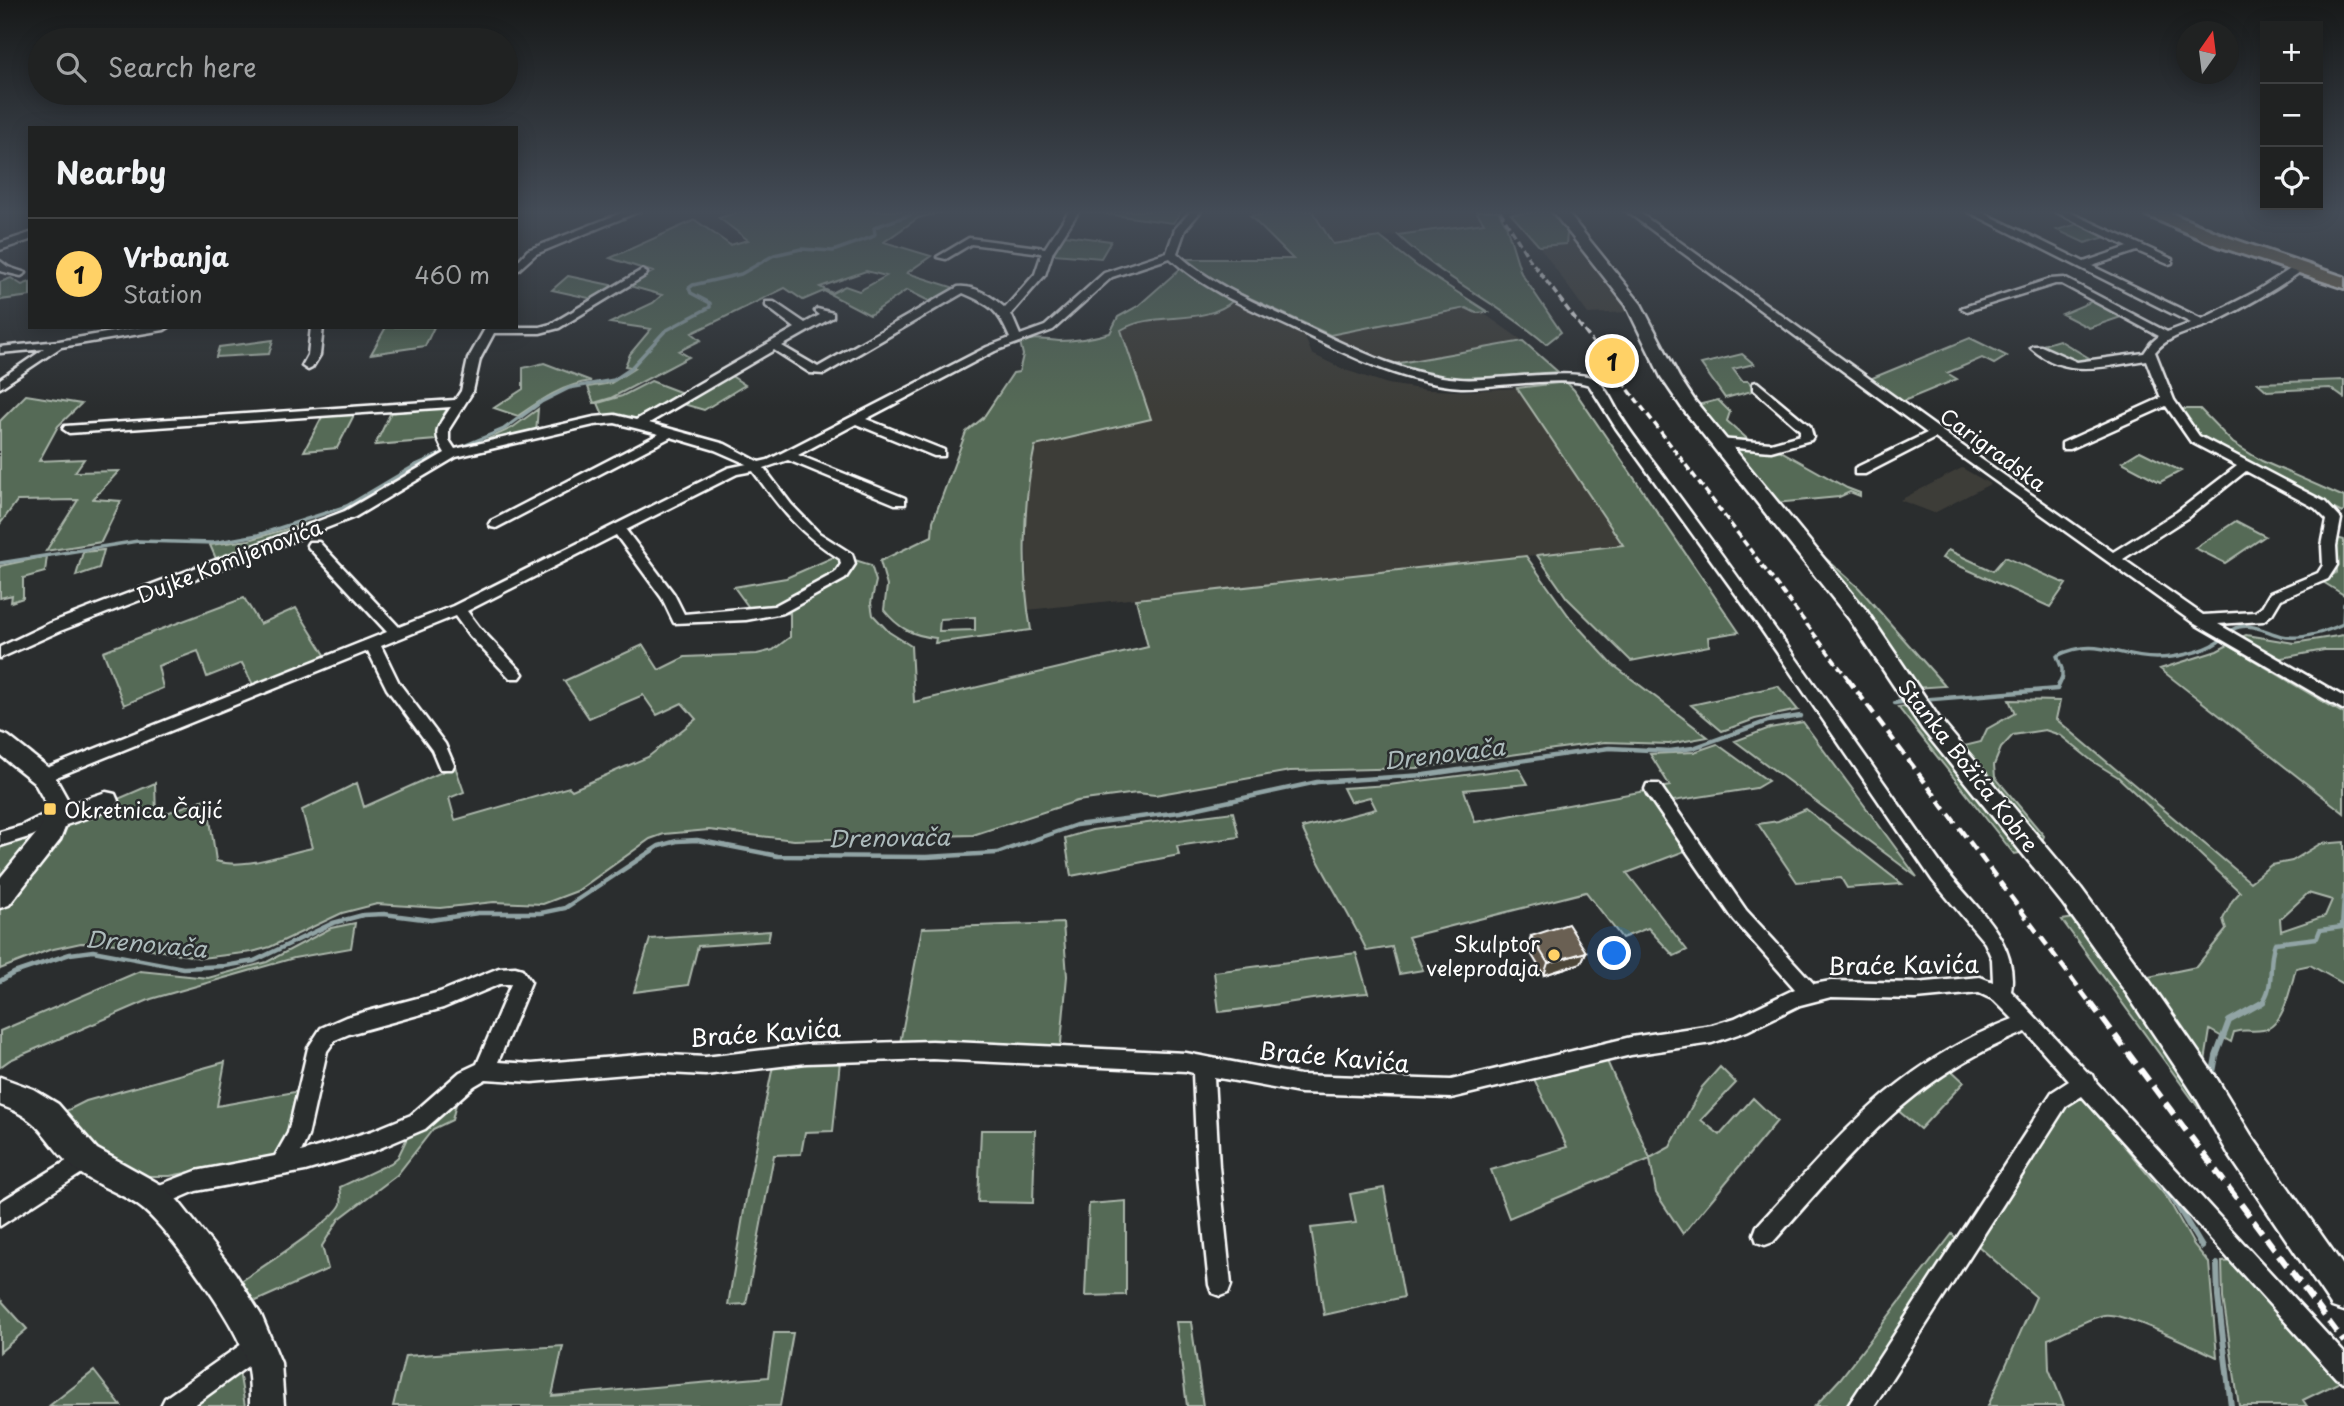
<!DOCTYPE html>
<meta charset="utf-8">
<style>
body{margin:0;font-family:"Playpen Sans",sans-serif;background:#282a2a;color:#f1f3f6}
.controls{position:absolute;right:21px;top:21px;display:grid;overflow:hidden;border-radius:0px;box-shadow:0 4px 18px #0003}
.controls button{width:63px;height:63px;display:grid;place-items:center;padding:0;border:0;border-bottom:2px solid #3d3f40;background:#202222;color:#f1f3f6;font:35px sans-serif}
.compass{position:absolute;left:2176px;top:21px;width:63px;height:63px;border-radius:50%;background:#202222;box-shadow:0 4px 18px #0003;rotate:14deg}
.you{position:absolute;left:1615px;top:954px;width:24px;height:24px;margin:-18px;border:5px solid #fff;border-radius:50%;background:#1a73e8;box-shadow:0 0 0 10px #1a73e833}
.badge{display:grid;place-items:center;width:46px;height:46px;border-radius:50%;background:#ffd166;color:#111;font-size:23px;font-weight:700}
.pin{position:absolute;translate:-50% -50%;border:4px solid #fff;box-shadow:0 2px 7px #0006}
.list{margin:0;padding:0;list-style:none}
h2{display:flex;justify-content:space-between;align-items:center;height:91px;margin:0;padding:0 28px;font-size:30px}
h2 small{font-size:23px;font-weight:400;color:#a2a4a5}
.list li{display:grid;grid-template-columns:46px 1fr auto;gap:21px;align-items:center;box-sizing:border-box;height:112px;padding:0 28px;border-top:2px solid #3d3f40}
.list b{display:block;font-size:26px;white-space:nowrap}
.list p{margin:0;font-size:23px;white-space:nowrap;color:#a2a4a5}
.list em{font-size:23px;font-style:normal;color:#a2a4a5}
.icon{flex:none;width:38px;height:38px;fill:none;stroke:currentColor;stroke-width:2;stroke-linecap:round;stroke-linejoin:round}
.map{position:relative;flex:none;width:2344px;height:1406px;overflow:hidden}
.search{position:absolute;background:#202222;box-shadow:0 4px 18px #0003;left:28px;top:28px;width:490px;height:77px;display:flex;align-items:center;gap:18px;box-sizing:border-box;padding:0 24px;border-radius:38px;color:#a2a4a5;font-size:26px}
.panel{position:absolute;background:#202222;box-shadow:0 4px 18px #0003;left:28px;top:126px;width:490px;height:203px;border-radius:0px}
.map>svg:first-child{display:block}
.built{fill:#3e3d39}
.green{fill:#556b56;stroke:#aab5aa;stroke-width:2;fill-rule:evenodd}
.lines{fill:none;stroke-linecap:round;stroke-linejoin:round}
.stream-far2{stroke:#91a4a5;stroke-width:3.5}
.stream-far1{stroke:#91a4a5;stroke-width:4.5}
.stream{stroke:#91a4a5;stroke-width:6}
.street-casing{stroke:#fff;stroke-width:5}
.secondary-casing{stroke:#fff;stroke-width:5}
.primary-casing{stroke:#fff;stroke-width:6}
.street{fill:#2a2d2e;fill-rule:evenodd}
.secondary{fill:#2a2d2e;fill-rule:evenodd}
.primary{fill:#746b52;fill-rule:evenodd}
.rail-far2{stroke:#fff;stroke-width:3.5;stroke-dasharray:7 3.5;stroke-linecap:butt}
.rail-far1{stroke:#fff;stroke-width:4.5;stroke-dasharray:11 6;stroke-linecap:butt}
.rail{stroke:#fff;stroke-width:6;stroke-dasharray:14 7;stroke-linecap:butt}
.wall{fill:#5c5347;stroke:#fff;stroke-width:2}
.shaded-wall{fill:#4b4439;stroke:#fff;stroke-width:2}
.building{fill:#6b6152;stroke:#fff;stroke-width:2}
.poi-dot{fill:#ffd166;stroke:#2a2d2e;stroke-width:2.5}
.labels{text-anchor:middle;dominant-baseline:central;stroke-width:5;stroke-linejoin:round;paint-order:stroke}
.street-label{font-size:21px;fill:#fff;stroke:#2a2d2e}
.poi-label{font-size:21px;fill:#fff;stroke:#2a2d2e;text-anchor:start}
.water-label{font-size:23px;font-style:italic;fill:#adbbbc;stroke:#2a2d2e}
.near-street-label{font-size:24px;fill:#fff;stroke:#2a2d2e}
</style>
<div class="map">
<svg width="2344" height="1406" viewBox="0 0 2344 1406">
<rect width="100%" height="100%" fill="#2a2d2e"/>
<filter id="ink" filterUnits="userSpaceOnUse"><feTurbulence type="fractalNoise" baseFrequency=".0143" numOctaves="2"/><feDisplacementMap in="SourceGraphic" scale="14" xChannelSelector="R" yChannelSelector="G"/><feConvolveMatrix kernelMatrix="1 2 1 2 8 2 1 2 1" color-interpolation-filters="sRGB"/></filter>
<g filter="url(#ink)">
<path class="built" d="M1312,211h164l9,12 -152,21z
M1567,234l49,54 13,24 -41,2 -49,-68 26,-2z
M1234,300l69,33 9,21 33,16 43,14 39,6 38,1 52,-3 106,158 -596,64 -1,-102 2,-29 7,-33 116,-27 -30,-89 12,-8 79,-10z
M1466,308l17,5 40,28 -129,23 -64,-29z
M1962,468l28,16 -56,29 -34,-13z"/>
<path class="green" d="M742,211h204l-28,7 -34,24 47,14 -24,17 51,16 -23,15 -28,-14 -37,25 -46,-24 -21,9 -18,-12 -93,45 9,7 -22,11 10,6 -78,41 -17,5 -6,-16 23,-4 24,-15 -10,-2 5,-12 21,-25 -41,-6 43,-20 9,-8 -36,-10 27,-13 -43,-14 85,-38 35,25 18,-5 -29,-22zM866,271l20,5 -27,15 -14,-5 -13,7 -12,-6z
M1084,211h98l-9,12z
M1298,211h14l21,33 47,-7 38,30 70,45 -12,1 -10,-5 -136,27 -115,-53 -34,-23h112l-43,-43z
M1476,211h22l8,14 15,48 40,59 -15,12c-47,-41 -104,-65 -148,-109l86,-12z
M1554,211l16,23h-3l-1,10 -27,2 -28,-32z
M2081,223l28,13 -24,7 -28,-13z
M1065,235l46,6 -10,17 -48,-4z
M1181,268l53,32c-30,27 -80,10 -113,30l30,89 -116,27c-12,54 -14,129 -4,184l-96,13 1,-5c-23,-2 -38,-10 -52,-28l3,-24 -7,-25 52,-25 1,-15 33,-89 17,-14 30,-45 6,-1 4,-17 -3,-13c14,-5 24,-2 39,-1 18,0 33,-3 51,-8l8,-16 20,-11zM975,617v13l-36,1 1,-12z
M568,276l47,10 -22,13 -41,-9z
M11,278l11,7 8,-3v14l-30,4v-18z
M2095,300l29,16 -35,12 -27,-14z
M386,327h48l-9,19 -54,8z
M1970,338l37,18 -13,8 -12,-6 -35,15 10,6 -58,24 -34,-22z
M273,340l-4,14 -53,3 3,-10z
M2059,340l35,21 -25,1 -30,-16z
M1523,341l35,31 -98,7 -38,-6 -28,-9z
M1742,354l12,10 -21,5 9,12h6l8,9 -31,8 -24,-34z
M544,363l47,18c-29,4 -50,19 -73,35l-24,-8 29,-19v-21z
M727,373l18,12 -41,25 -28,-8z
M2344,380v18l-14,-10 -63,3 -9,-8z
M651,381l34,13 -45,26 -36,-3 -6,-14 24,-7z
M1566,382l8,8 165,242 -31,5 1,9 -78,15 -64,-63 -30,-43 86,-10 -106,-157z
M26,395l55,9 -23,22 -19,35 45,-2 -9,13 44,-1 -26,28 28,2 -20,41 -55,9 32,-51 -61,1 -17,23v-103z
M1718,400l12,12 -3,9 25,22 -27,-2 -28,-36z
M448,407l-8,14 -4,19 -61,5 17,-35z
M538,409l-2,24 -61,12 37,-17z
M2181,409h19l33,34 29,18 82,36v14l-2,2 -129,-67 -18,-15z
M355,413l-18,35 -33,3 19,-36z
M1730,447l49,3 68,38 13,5v3l-10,-4 -11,5 -64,6z
M2140,451l41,20 -21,11 -38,-20z
M331,516l-6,5 -108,40 -7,-16 39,-5z
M2236,521l29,15 -40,27 -30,-15z
M2337,538l7,2v55l-21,-13 14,-10z
M1813,547l46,41 86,98 -31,2z
M104,550l-5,18 -23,8 7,-24z
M1948,550l45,21 12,-14 61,27 -16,23 -108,-49z
M838,555l6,3c-5,18 -49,42 -66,48 -9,2 -19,2 -28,3l-16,-22 52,-9z
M47,556l-2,16 -22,6v20l-12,4 1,-7 -12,3v-32z
M1526,556l45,63 41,45 96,73 -39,7 -64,-2 -188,26 -127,3 -135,24 -18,-2 -60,8 -104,34 -179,5 -85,-10 -45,4 -14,5 -73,52 -34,13 -49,-2 -54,6 -63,-4 -35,9 -72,34 -18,5 -51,6 -77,-14 -43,-1 -32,7 -49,19v-59l55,-73 17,-18 83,-36 1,34 51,-19 9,63c29,9 66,-7 96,-13l-10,-38 55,-27 7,24 91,-41 9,26 -15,6 6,22 114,-33 3,3 76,-33 48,-38 -14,-16 -25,12 -14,-20 -54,23 -25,-37 79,-36 16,25 26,-13 72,-3 16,-4 17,-13v-24l-11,1c19,-9 70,-34 76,-54l16,5 5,16 -5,22 2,12 16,17 22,14 3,56 234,-55 -12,-48z
M244,598l16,26 36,-16 31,50 -74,27 -11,-22 -35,14 -9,-26 -40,15 5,22 -39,17 -21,-54z
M2246,635l48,8 50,-8v15h-20l-53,10 -34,-21z
M2228,645l116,69v99l-184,-144 57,-18z
M1778,686l20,24 -43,9 -33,12 -31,-26z
M2009,700l51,1 -4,18 194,163 21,-17 21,-4 28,-17 24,-2v142l-34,-19 -14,3c-5,17 -12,59 -33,62 -10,2 -18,-1 -29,2l-3,10 -21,-12 -6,38 -60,-90 52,-11 30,-37 -3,-11 9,-18 8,-9 -122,-115 -26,-16 -32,-26 -15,-5 -32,5 -12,13 -7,17 1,12 49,59 -3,8 -81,-97 21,-5 6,-13 28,-16zM2308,893l24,7 -7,16 -44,15 -1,-12z
M1908,706l118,146 -12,2 -116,-147z
M1803,722l114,155 -182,-136 35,-13z
M1717,744l51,37 -12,7 -89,14 -8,-14 11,-2 -20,-32 44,-2z
M1519,768l9,16 -64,6 11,32 175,-32 40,59 -63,24 60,77 -13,6 -26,-28 -26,10 -36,-46 -178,45 15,33 -24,4 -7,-27 -25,4c-20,-42 -46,-80 -65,-123l74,-19 -6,-12 -20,5 -7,-14 46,-3z
M1806,809l96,75 -55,4 -6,-10 -44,4 -39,-58 20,-3z
M1233,812l6,25 -62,9 2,9 -108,21 -6,-38 27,-8z
M41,829l-41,54v-39z
M2074,918l132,186 -8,3 -136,-187z
M355,923l-4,25 -57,10 -143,41 -141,61 -10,7v-36l140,-60 68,7 59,-16 64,-34z
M1063,923l4,53 -6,67 -2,5 -159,-5 22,-115z
M770,931l-2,10 -70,5 -10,39 -54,7 16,-53z
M1356,953l12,40c-50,3 -98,14 -149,19l-5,-40z
M840,1061l-7,70 -28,1 -4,22 -27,1 -28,149 -18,1 20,-118 25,-121z
M1607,1061l43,97 20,-11 32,-60 18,-20 16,16 -35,37 19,15 33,-37 24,23 -94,113 -27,-41 -6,-34 -141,59 -18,-48 76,-23 -33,-68z
M225,1062l-8,44 83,-15 -8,46 -12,18 -110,21h-25l-37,-18 -46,-45 24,-12z
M1950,1069l14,13 -44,47 -25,-21z
M458,1096l-6,24 -19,9 -36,46 -58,44 -17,27 6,23 -72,32 -22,-15c20,-14 100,-64 107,-82 1,-5 0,-11 -1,-17l51,-24 7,-6 11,-23z
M2072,1097l13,1 83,101 26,46 15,18 8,94c-22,-10 -93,-45 -113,-42 -18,4 -39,17 -56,24l1,30 15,37h-76l48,-109 -60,-53 91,-143z
M981,1130h54l-2,73 -55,-1z
M1384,1188l20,109 -80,18 -13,-87 45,-5 -6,-29z
M1126,1201v94l-41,1 4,-92z
M1952,1234l6,6 -112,166h-31l25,-27z
M2235,1261l109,119 -41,20 4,6h-68l-16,-108 -1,-36z
M0,1299l27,30 -27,23z
M1176,1322h15l12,84h-16z
M774,1333h19l-13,73h-387l12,-50 158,-10 -11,50 216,-19z
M94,1371l27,35h-72z
M239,1371l6,35h-55z"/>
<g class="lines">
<path class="stream-far2" d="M466,445l38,-16 37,-27 28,-14 45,-8 15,-10 36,-39 45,-24v-4l-19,-10 -2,-5 4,-3 48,-11 33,-19 27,-6 32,2 39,-14 3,-3 -1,-6 4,-2 43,-15
M0,563l138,-22 75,2 45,-8 89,-29 69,-41 29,-13
M2062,680v-11l-5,-13c40,-20 60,2 99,2 18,0 48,-6 62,-16 8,-6 11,-13 21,-15 16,-3 27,5 42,9 20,5 44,-4 62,-12l1,-20"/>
<path class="stream-far1" d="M1920,700l137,-11 5,-11
M1895,703l13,-2
M0,981l14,-8 56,-19 23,-3 90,17 42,-2 29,-5 79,-38 30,-8 21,-1 47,6 47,-7h63l24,-5 94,-62 18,-5 20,-1 81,16 148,1 71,-4 79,-28 104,-13 137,-30 107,-7 185,-27 61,3 23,-3 75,-27 33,-5
M2261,1004c15,-18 6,-41 14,-61l42,-5 3,-8 22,-3 2,-30"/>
<path class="stream" d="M2212,1078l4,-22 13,-35 34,-19
M2147,1167l28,35 27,45
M2217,1264l1,33 13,109"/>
<g class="street-casing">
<path id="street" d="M626,211h14l-104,43 -20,18v-9l12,-13z
M1069,211h10l-26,40 -8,24 -34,39 9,21 25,-9 59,-53 63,-21 8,-23 16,-18h10l-16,19 -8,23c33,31 79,50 120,69 52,24 105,53 163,57 29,3 119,-13 137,1 11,9 18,29 26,40 14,22 31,42 46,63 92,124 180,250 269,377 28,41 82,76 73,131l77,82 5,2 3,7 248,271v29l-8,-4 -254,-282 -16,10 -192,300h-26l204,-314 17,-11 -43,-49c-117,46 -173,121 -253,210l-8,3 -8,-3 -3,-8 3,-8c82,-89 139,-162 256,-207l-19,-19 -15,-7 -63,6 -85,-2 -31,8 -53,26 -35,12 -81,12 -180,43 -151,-5 -86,-16 5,90 12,118 -3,8 -8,3 -8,-3 -3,-8 -12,-118 -4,-94 -7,-2 -254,-12 -126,4 -101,12 -55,-3 -118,10 -46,-3 -12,7 -49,43 -52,22 -68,20 -109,20 -42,18 -8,-3 -3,-8 3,-8 50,-19 79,-15 13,-23 20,-85 13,-20 25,-11 94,-25 59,-24 16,-1 7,2 9,13 -33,80 34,2 118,-10 55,3 101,-12 126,-4 254,12 114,22 151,5 180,-43 81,-12 23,-7 60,-29 -61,-69 -87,-126 -2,-5 2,-5h12l87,126 68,74 17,-3 85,2 64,-6 13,5 -1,-23 -7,-16 -52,-62 -172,-252 -145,-201 -27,-43c-24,-10 -96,3 -128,2 -61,-4 -117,-34 -171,-60 -41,-19 -87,-38 -120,-69l-58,19 -59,53 -58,21 -129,68 78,31v6h-10l-78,-32 -58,31 107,43v6h-10l-107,-44 -24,8 27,36 28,29 33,21 3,10 -10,15 -62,34 -37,7 -72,3 -12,-25 -46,-63 -149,76 12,16 41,43 3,4 -3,4h-10l-41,-43 -14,-19 -74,30 18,37 46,61 9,21 -2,4h-12l-8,-19 -45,-61 -19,-38 -319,129h-12l-2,-4 2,-4 350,-140 -78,-84 -2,-3 2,-3h10l80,85 54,-21 275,-138 19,-4 -32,-14 -44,-13 -175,91 -5,-1 -2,-3 2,-3 168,-87 -44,-11 -21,2 -138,32 -101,60 -295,114 -60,27v-11l50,-24 295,-112 100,-58c-14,-22 -7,-26 6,-46l-382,26 -6,-4 2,-3 390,-26 6,-9 7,-32 18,-32h54l11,-3 91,-54 5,3 -1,2 -87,53 -19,5h-46l-14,26 -7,32 -24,38v11l6,9 139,-32 21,-2 21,5 159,-92 -29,-22v-4h8l31,21 15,-8 -5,-4 2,-2 16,4v4l-51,29 36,21 140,-80c16,-2 35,10 47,21l30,-34 7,-21 -71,-9 -25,15 -9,-2 32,-19 76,10zM963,293c28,12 35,17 47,45l-23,9 -219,113 -9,2 -34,-18 -76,-21 125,-73 36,23 14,1zM753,471c29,40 45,61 87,88l1,5 -6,9 -61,33 -90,8 -10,-20 -48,-64 111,-56zM500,984h11l-34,80 -17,8 -49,43 -39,16 -71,21 7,-16 19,-85 8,-11 14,-6 94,-26z
M1626,211h11l334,241 142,100 64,-40 60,-46 -46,-24 -25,-36 -96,43h-8v-6l99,-45 -15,-38c-40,6 -81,19 -115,-12l2,-2h8l36,16 67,-9 7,-10 8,-7 -97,-52h-7l-88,27 -6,-3 89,-29 14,-1 103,54 24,-9 -224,-112h13l104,51 44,-15 -74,-36h13l105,48v4l-4,1 -31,-13 -45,15 110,53 51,-26 42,-27h8v4c-27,19 -56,36 -86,51 -20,10 -47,12 -62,31l19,48 25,36 126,66 16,17 -5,27 1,19 -9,14 -47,20 -9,15 -9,7 -45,3 126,73v13l-149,-86 -260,-186 -70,36h-10v-6l72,-35zM2246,471l69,37 12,12 -5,26 1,19 -5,8 -48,20 -9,15 -6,4 -52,3 -80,-56 64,-41z
M30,233v7l-30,10v-7z
M0,261l8,6 18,6 -5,3 -21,-5z
M141,327h28l-5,3 -103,17 -61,41v-9l44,-30 -44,4v-6l59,-6z
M311,327h12l-3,28 -8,13 -4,2 -6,-4 6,-11z
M1757,382l53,44 3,11 -2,3 -40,11 -57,-5v-6l4,-1 53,4 29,-8v-5l-47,-41v-6z
M59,807l6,2 3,5 -3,5 -33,17 -32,10v-14l21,-6z
M86,1149l7,3 4,7 -4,7 -93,60v-24z
M259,1332l8,4 4,8 -4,8 -74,54h-32l4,-8z"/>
</g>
<g class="secondary-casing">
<path id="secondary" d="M1552,211h14l75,93 38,73 16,24 171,209 73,108 142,170 66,90 70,101 34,56 93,132v44l-12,-4 -103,-152 -32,-56 -70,-105 -64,-90 -140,-174 -73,-110 -168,-212 -21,-31 -35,-72z
M0,733l8,3 43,34 19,34 36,-12 9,2 3,7 -3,7 -49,17 -6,15 -51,65 -9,3v-30l40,-49 8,-22 -14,-25 -34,-27z
M0,1077l33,12 25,15 39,45 68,38 14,15 56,71 26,42 20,48 3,43h-34c0,-18 0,-35 -6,-53 -12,-34 -72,-119 -100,-143 -20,-17 -49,-24 -69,-41 -31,-26 -30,-49 -75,-64z"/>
</g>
<g class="primary-casing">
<path id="primary" d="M2144,211h22l64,27 114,39v11l-126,-42 -72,-31z"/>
</g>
<use href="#street" class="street"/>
<use href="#secondary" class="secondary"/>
<use href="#primary" class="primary"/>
<path class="rail-far2" d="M1500,211l28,46 321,423"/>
<path class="rail-far1" d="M1847,678l244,326"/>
<path class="rail" d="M2090,1002l254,340"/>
</g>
<path class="wall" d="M1531,936l55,16 -5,11 -37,12 -17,-28z"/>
<path class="shaded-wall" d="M1586,952l-5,11 -37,12 4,-12z"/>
<path class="building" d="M1568,924l18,28 -38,11 -17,-27z"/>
</g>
<linearGradient id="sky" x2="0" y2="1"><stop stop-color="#171919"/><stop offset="0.52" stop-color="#444c57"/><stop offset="1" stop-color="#444c57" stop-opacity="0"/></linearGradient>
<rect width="2344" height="408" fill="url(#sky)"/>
<g class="poi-dot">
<rect x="43" y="802" width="14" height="14" rx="3.5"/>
<circle cx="1554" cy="955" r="7"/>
</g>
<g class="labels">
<g class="street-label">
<text transform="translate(1994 449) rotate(36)">Carigradska</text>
<text transform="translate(229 560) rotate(-21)">Dujke Komljenovića</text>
<text transform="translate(1969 765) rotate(52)">Stanka Božića Kobre</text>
</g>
<g class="poi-label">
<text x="64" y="809">Okretnica Čajić</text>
<text x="1540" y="943" text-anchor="end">Skulptor<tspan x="1540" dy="24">veleprodaja</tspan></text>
</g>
<g class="water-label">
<text transform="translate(1444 753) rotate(-7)">Drenovača</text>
<text transform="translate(889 837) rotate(-1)">Drenovača</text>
<text transform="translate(146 943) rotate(5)">Drenovača</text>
</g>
<g class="near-street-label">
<text transform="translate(1903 964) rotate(-1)">Braće Kavića</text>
<text transform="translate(765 1032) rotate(-4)">Braće Kavića</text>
<text transform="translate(1334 1056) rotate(5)">Braće Kavića</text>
</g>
</g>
</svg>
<div class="controls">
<button>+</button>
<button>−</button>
<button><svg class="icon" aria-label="locate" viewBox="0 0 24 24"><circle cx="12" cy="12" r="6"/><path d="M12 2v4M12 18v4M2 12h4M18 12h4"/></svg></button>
</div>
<svg class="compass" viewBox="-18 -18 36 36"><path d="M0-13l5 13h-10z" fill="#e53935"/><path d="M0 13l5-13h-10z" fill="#a2a4a5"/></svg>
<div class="you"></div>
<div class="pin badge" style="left:1612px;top:361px">1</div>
<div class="search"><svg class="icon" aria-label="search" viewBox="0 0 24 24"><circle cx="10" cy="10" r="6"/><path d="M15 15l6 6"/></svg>Search here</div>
<section class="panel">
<h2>Nearby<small></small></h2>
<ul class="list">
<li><span class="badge">1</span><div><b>Vrbanja</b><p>Station</p></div><em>460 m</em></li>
</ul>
</section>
</div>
